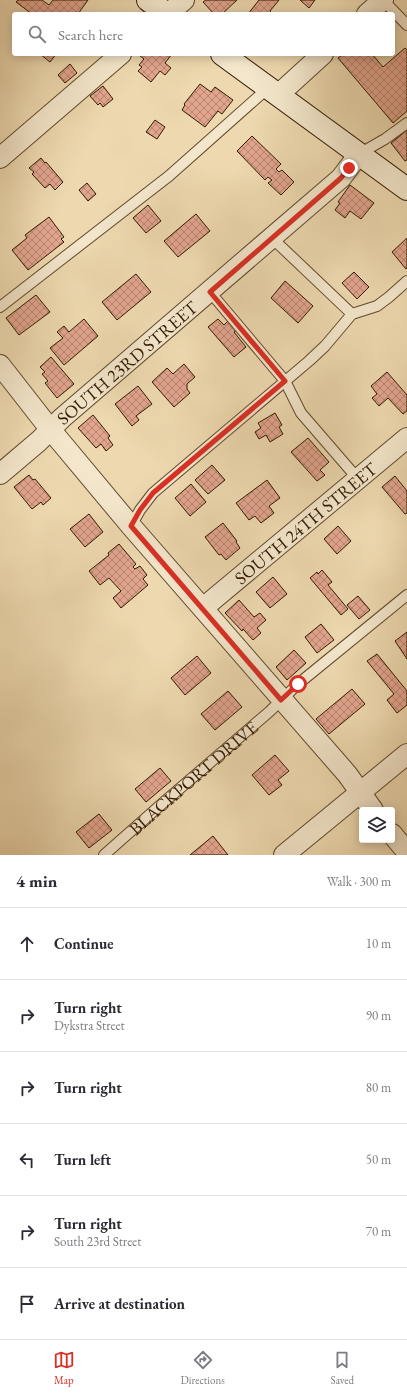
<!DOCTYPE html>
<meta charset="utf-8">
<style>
body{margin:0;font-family:"EB Garamond",serif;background:#f7f7f7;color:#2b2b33}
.controls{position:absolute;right:12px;bottom:12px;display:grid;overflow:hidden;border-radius:4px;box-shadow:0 2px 10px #0003}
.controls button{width:36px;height:36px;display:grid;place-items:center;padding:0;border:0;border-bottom:1px solid #e1e1e2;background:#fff;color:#2b2b33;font:20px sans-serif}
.stop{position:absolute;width:12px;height:12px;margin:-9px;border:3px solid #d93025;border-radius:50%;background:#fff}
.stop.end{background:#d93025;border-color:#fff;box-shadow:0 1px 4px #0008}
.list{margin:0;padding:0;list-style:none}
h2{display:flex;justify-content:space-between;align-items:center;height:52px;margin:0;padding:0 16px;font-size:17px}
h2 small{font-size:13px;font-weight:400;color:#7c7c81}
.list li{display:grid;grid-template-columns:26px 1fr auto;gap:12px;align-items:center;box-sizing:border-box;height:72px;padding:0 16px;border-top:1px solid #e1e1e2}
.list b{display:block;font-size:15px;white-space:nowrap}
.list p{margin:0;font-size:13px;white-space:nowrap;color:#7c7c81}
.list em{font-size:13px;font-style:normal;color:#7c7c81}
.icon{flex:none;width:22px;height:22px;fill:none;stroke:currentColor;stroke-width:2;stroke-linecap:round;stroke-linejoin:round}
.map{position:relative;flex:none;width:407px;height:855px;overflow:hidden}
.search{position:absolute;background:#fff;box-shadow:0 2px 10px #0003;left:12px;right:12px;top:12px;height:44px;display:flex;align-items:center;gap:10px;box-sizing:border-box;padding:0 14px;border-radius:4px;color:#7c7c81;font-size:15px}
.sheet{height:484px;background:#fff}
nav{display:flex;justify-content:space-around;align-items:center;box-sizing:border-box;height:56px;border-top:1px solid #e1e1e2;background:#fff;font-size:11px;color:#7c7c81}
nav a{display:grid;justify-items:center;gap:2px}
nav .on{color:#d93025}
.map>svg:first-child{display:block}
.building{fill:url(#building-cross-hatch);stroke:#311900}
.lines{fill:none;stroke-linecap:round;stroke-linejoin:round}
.lane-casing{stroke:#60492c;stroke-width:12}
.street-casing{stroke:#60492c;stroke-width:22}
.secondary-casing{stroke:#311900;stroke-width:24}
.lane{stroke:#f3e6cb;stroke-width:10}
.street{stroke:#f3e6cb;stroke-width:20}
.secondary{stroke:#f3e6cb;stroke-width:22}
.route{stroke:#d93025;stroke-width:5}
.labels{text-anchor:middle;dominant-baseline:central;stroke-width:3;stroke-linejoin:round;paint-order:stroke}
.street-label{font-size:18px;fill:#311900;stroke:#f3e6cb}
</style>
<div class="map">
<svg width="407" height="855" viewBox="0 0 407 855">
<defs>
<pattern id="building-cross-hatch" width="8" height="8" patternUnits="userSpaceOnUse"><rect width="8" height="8" fill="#e1a48d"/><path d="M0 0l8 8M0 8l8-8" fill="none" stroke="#b78571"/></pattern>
</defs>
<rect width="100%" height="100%" fill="#edd8af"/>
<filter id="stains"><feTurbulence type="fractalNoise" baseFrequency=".005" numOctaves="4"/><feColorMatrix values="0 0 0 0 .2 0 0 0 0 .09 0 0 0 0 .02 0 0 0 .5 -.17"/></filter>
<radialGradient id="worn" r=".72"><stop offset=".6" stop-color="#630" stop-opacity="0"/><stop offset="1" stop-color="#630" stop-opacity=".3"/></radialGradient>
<path class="building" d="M18,0h24l7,5 4,-5h35l-10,14h-25l-3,-2 -2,2h-16l-16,-12z
M206,0h31l-15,14h-8l-11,-12z
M259,0h20l-9,11 3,3h-25z
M300,0h15l-6,8z
M405,48l2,2v61l-14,12 -55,-65 6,-4h28l11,13z
M40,54h16l-6,8z
M140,54h32l-7,9 6,5 -6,7 -5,-4 -9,11 -13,-11 4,-4 -3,-2 5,-6 -5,-4z
M70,64l7,9 -12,10 -7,-8z
M200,84l11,8 4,-5 18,13 -11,14 -4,-3 -13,16 -23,-17 3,-5 -1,-1z
M103,86l10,13 -10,8 -3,-4 -2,2 -8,-9z
M155,120l10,7 -8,12 -11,-7z
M407,130v30l-2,1 -14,-18z
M252,136l29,28 -5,5 3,3 3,-2 12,12 -13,13 -13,-12 4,-3 -4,-3 -3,3 -28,-29z
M41,158l4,5 1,-1 17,20 -8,8 -5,-6 -5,4 -13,-14 2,-2 -5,-4z
M87,183l9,11 -8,7 -9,-11z
M350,185l24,18 -13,16 -11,-8 -5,7 -10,-8 5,-7 -2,-1z
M148,205l13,16 -15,12 -13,-15z
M196,214l14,17 -32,26 -14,-16z
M49,217l15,20 -3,2 3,3 -36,28 -16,-20 15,-12 -2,-3z
M407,238v30l-1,1 -14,-17z
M354,272l15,15 -12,12 -15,-16z
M136,274l15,18 -34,28 -15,-18z
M285,281l28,25 -15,17 -27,-25z
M36,295l14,17 -31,23 -13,-17z
M84,319l14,17 -34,29 -14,-17 13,-10 -6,-6 7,-6 5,6z
M218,319l6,6 5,-5 8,10 -3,2 12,15 -12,10 -26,-30z
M51,357l23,27 -17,14 -12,-15 3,-2 -6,-7 3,-2 -5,-5z
M184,364l11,13 -8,7v5l3,4 -16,14 -22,-25 15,-14 6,6z
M387,372l20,23v16l-4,3 -15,-16 -9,8 -7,-8 5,-4 -6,-8z
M138,386l14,18 -16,12 3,4 -7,6 -17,-22z
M275,413l7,12 -3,2 4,7 -13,8 -4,-7 -7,4 -4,-7 6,-4 -3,-5z
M93,415l17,21 -2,2 5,7 -7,6 -5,-7 -5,4 -18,-20z
M308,438l21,24 -9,8 5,5 -8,6 -26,-29z
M212,465l13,15 -17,14 -13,-14z
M29,475l4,5 2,-1 16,19 -8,7 -2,-3 -9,7 -18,-22z
M395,476l12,15v22l-2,1 -23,-27z
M267,480l13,18 -11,8 5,7 -13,10 -6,-7 -6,4 -13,-17z
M191,484l15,18 -16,14 -15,-18z
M89,514l14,18 -18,15 -15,-18z
M223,523l14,18 -1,1 4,6 -14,12 -5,-6 -2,1 -14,-18z
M338,526l13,15 -14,13 -13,-15z
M119,544l17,20 -3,3 2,2 5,-3 7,9 -4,4 5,6 -27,23 -8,-10 8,-7 -12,-13 -9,7 -11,-14 20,-16 -1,-2z
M322,570l10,12 -4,3 20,24 -7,6 -31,-37 7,-6 1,2z
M273,577l14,17 -17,14 -14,-16z
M358,596l12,14 -11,9 -12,-14z
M239,600l15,17 6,-4 6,7 -9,8 4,5 -8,7 -10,-11 -1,2 -17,-18z
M321,624l13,16 -17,13 -12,-16z
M407,632v27l-12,-18z
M294,650l12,13 -19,17 -11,-13z
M377,654l30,37v14l-10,8 -10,-13 7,-6 -27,-33z
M197,656l14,17 -26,22 -14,-17z
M352,689l13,15 -36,30 -13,-15z
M228,691l14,16 -27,23 -14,-16z
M275,755l14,16 -11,9 4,5 -13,10 -17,-20z
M160,768l11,13 -25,21 -11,-13z
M99,814l13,16 -23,18 -13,-16z
M213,836l15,19h-38z"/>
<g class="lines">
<g class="lane-casing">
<g id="lane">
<path d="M383,0l24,25"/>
<path d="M359,154l26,-15 22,-16"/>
<path d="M272,238l80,76"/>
<path d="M210,292l75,89 16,32 57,66"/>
<path d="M0,307l169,-131 99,-88"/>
<path d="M131,526l9,-16 13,-17 156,-132 16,-15 27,-32 25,-8 12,-9 18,-16"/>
<path id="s1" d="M104,855l60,-53 105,-90 29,-28 109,-89"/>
</g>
</g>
<g class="street-casing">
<g id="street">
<path d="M168,14l16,-14"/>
<path d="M367,14l16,-14"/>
<path d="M278,95l45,-41"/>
<path d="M0,158l121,-104"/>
<path d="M0,365l50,64 81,97 216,248 26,36"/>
<path id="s2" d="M0,474l39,-33 23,-23 279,-240 18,-24"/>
<path id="s3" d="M203,608l204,-170"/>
<path d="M392,834l15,18"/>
<path d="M284,855l123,-101"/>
</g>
</g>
<g class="secondary-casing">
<path id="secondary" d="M148,0l19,14
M222,54l185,135"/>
</g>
<use href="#lane" class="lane"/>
<use href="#street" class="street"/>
<use href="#secondary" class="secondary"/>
</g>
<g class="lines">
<path class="route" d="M298,684l-17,16 -150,-174 9,-16 13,-17 132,-112 -75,-89 131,-114 8,-10"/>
</g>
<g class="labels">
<g class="street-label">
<text stroke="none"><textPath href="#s2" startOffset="169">SOUTH 23RD STREET</textPath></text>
<text stroke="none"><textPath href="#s3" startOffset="133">SOUTH 24TH STREET</textPath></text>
<text stroke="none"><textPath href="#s1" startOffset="118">BLACKPORT DRIVE</textPath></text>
</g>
</g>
<rect width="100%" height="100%" filter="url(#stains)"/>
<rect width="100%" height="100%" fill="url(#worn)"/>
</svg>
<div class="controls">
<button><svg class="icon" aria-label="layers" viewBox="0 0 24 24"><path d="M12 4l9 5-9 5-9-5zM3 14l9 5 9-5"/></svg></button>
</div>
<div class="stop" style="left:298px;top:684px"></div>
<div class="stop end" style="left:349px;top:168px"></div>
<div class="search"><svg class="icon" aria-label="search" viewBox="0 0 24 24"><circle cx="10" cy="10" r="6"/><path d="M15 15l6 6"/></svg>Search here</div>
</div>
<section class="sheet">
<h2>4 min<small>Walk · 300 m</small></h2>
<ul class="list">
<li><svg class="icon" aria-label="ahead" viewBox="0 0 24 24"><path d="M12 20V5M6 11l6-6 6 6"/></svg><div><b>Continue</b></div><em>10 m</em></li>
<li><svg class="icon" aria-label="right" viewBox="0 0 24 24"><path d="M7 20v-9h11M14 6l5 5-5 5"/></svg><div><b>Turn right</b><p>Dykstra Street</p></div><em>90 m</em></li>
<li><svg class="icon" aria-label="right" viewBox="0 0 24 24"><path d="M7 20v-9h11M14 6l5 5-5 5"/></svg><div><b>Turn right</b></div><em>80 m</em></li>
<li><svg class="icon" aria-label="left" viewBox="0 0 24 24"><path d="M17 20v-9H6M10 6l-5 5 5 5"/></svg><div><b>Turn left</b></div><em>50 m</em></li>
<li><svg class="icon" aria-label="right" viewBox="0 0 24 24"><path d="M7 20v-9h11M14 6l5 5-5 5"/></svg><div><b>Turn right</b><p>South 23rd Street</p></div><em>70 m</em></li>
<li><svg class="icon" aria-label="arrive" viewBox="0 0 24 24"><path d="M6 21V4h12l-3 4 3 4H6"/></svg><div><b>Arrive at destination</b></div></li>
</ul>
</section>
<nav>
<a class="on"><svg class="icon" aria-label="map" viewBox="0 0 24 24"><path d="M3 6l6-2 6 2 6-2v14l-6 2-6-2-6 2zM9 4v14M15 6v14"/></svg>Map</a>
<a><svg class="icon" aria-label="directions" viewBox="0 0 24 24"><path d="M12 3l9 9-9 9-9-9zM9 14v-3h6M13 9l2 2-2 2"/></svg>Directions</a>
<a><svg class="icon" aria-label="saved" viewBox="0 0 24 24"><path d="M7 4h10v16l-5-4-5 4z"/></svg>Saved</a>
</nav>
